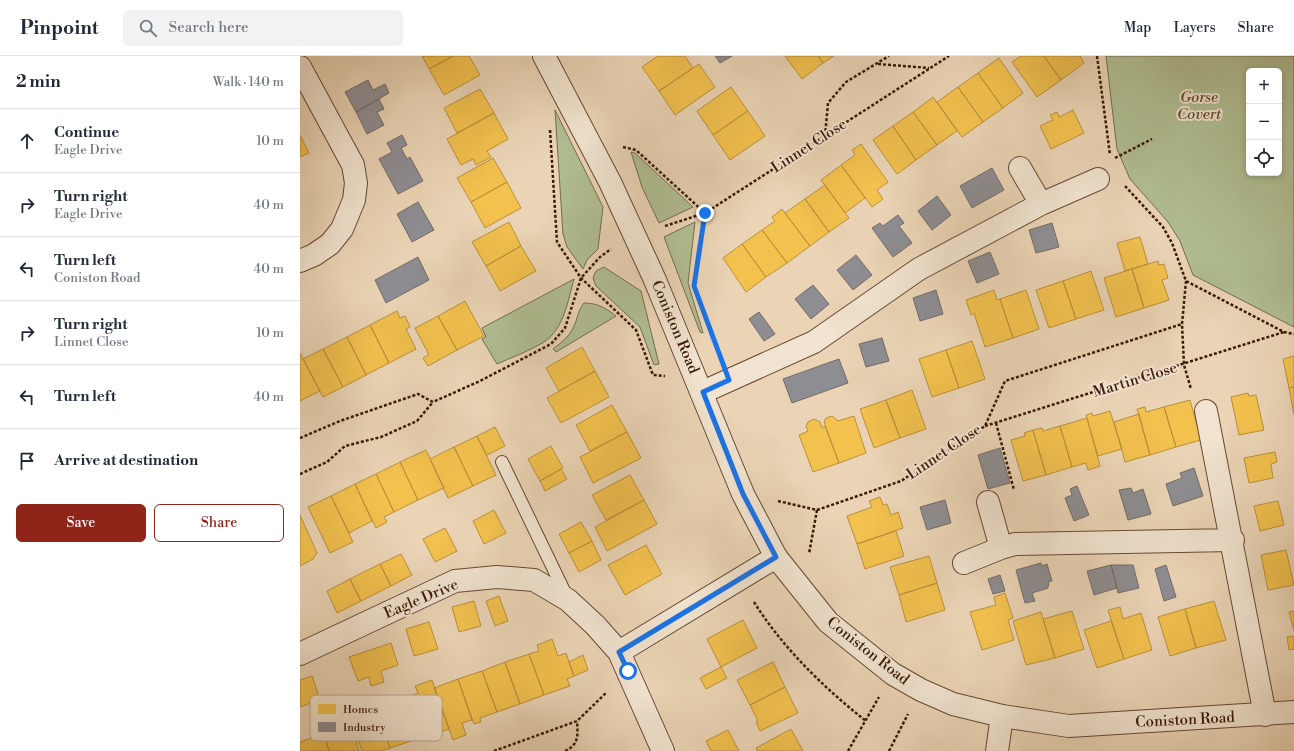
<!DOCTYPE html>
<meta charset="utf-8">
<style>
body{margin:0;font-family:"Libre Bodoni",serif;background:#f2f2f3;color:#1f2937}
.controls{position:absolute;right:12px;top:12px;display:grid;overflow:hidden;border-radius:6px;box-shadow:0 2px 6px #0003}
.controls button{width:36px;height:36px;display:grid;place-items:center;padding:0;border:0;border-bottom:1px solid #e0e1e3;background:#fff;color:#1f2937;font:20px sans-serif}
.stop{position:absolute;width:12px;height:12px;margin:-9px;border:3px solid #1a73e8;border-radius:50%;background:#fff}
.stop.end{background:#1a73e8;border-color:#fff;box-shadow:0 1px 4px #0008}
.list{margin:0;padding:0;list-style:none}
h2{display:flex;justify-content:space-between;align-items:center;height:52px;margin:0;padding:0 16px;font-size:17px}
h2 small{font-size:13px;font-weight:400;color:#747a83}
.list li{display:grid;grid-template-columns:26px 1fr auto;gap:12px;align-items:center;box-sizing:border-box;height:64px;padding:0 16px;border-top:1px solid #e0e1e3}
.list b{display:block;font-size:15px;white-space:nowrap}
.list p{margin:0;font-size:13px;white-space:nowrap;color:#747a83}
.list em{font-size:13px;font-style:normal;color:#747a83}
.actions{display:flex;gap:8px;padding:12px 16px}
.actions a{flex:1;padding:9px 0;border:1px solid #8f2418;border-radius:6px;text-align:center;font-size:14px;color:#8f2418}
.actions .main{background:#8f2418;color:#fff}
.icon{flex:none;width:22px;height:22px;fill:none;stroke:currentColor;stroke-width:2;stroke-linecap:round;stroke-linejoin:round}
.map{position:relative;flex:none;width:994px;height:695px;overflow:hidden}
header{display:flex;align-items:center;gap:24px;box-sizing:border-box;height:56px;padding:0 20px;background:#fff;border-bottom:1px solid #e0e1e3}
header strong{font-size:19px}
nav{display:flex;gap:22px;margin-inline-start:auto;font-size:14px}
.search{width:280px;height:36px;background:#f2f2f3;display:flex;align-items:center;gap:10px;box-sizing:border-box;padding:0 14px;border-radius:6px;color:#747a83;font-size:15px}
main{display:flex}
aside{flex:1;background:#fff}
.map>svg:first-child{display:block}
.green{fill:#b0be92;stroke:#756c4e;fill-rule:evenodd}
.homes{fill:#f2c14e;stroke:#bb8f39}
.industry{fill:#8d8d92;stroke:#746a69}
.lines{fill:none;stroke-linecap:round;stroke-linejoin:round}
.service-casing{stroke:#664834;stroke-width:14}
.minor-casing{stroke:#664834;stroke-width:24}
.tertiary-casing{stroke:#664834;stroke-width:24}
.path{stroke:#3a1909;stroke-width:2.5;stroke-dasharray:3 2;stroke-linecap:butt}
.service{stroke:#f1e3cf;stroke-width:12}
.minor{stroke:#f1e3cf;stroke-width:22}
.tertiary{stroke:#f1e3cf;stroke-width:22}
.route{stroke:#1a73e8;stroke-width:5}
.labels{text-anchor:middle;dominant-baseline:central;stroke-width:4;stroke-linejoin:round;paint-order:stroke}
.park-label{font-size:15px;font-style:italic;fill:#5d4b32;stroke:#f1e3cf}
.street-label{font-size:15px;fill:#3a1909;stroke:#f1e3cf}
.key{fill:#f1e3cf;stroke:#baa694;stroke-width:1}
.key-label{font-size:11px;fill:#3a1909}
</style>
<header>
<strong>Pinpoint</strong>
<div class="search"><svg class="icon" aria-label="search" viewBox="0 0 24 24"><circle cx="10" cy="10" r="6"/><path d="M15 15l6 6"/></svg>Search here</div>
<nav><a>Map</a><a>Layers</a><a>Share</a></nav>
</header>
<main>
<aside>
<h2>2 min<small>Walk · 140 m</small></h2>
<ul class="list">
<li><svg class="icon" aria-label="ahead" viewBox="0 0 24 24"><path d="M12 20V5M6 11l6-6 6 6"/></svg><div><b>Continue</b><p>Eagle Drive</p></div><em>10 m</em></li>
<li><svg class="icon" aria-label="right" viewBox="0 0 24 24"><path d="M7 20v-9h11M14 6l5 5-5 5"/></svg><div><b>Turn right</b><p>Eagle Drive</p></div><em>40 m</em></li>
<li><svg class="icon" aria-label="left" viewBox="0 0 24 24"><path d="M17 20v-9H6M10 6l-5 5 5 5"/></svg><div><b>Turn left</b><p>Coniston Road</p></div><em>40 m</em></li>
<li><svg class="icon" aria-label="right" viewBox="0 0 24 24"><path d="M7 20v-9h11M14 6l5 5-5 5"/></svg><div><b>Turn right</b><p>Linnet Close</p></div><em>10 m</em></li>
<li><svg class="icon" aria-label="left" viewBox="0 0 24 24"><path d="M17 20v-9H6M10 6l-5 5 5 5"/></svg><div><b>Turn left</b></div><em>40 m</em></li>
<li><svg class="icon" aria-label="arrive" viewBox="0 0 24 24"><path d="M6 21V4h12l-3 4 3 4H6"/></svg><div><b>Arrive at destination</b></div></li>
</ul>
<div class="actions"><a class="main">Save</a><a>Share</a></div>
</aside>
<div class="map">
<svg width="994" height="695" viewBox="0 0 994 695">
<rect width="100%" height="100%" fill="#ead4b5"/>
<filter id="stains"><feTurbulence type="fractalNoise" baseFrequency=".005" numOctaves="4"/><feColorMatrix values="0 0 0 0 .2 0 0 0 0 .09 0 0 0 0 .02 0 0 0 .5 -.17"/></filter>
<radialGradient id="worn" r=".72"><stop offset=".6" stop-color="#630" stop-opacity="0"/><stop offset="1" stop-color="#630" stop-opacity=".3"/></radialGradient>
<path class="green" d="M806,0h188v271l-101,-52 -13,-34 -12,-19 -38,-43 -13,-30zM949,15h30v102h-30z
M255,54l48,97 -5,42 -11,11 -4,9 -16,-22 -4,-13z
M331,96l4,1 58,54 -34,16 -17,-36z
M395,166l-7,61 15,50 -3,-1 -36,-95z
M304,211l37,24 18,73 -5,1 -14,-38 -44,-41 -3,-8 3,-7z
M274,223c-6,21 -10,50 -30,63 -14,9 -32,15 -47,22l-15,-25 4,-2 -4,-9z
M284,247c13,0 22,5 32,13l-60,36 -3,-3c8,-6 17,-13 21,-23 4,-8 4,-16 10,-23z"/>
<path class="homes" d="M122,0h31l-24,13z
M153,0h16l11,19 -36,20 -15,-26z
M358,0h27l8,12 -34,23 -17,-24z
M485,0h33l5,7 -21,16z
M518,0h16l-11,7z
M721,0h23l17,24 -24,17 -25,-35z
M744,0h36l4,7 -23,17z
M699,2l24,35 -20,15 -25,-35z
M399,8l16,23 -40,28 -16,-24z
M678,17l25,35 -20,14 -25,-35z
M431,31l17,24 -35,24 -16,-24z
M658,31l25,35 -21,15 -25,-35z
M180,33l14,24 -37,20 -13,-25z
M633,41l24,34 -20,14 -24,-33z
M773,54l11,23 -33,16 -11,-23 13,-6 -3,-5 7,-3 2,5z
M448,55l17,25 -35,24 -17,-25z
M613,56l24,33 -21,15 -23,-34z
M194,57l14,26 -21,12 4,6 -15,8 -3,-6 -12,6 -14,-26z
M593,70l23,34 -19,14 -24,-34z
M0,79l9,18 -9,4z
M561,88l27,38 -11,8 6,9 -11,8 -31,-42 14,-10 -3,-5z
M193,102l14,24 -36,20 -14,-24z
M541,109l24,33 -20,15 -24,-33z
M207,126l14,26 -36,20 -14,-26z
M525,129l24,33 -20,14 -24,-33z
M505,143l24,33 -19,14 -25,-33z
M482,153l28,37 -23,17 -25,-33 13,-9 -3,-4z
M209,166l12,24 -35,20 -14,-24z
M462,174l25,33 -21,14 -24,-33z
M840,181l8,27 -23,7 -8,-28z
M442,188l24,33 -20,15 -23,-34z
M221,190l15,25 -36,20 -14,-25z
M858,205l1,4 5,-1 4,14 -6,2 7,20 -25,8 -12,-39z
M832,213l12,39 -28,9 -12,-39z
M791,215l13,39 -28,9 -13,-38z
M763,225l13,38 -27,9 -13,-38z
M694,234l3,10 3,-1 13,39 -28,9 -11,-34 -3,2 -5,-15z
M726,234l13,39 -26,9 -13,-39z
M165,245l19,35 -27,14 -19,-34z
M97,255l3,7 5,-2 5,11 -4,2 10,20 -27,14 -19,-38z
M138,260l19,34 -29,16 -5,-8 6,-3 -14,-27z
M70,269l19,38 -23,12 -19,-38z
M47,281l19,38 -23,12 -20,-38z
M672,285l13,38 -26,9 -13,-38z
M282,291l13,24 -36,20 -13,-23z
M23,293l20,38 -20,10 -20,-38z
M646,294l13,38 -27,9 -13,-38z
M0,297l20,38 -20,10z
M994,300v31l-5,1 -6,-29z
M295,315l14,26 -48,26 -14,-25z
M994,331v28l-5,-27z
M612,334l14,39 -26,9 -14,-38z
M948,337l1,3 7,-1 8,35 -25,5 -8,-38z
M586,344l14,38 -26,10 -14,-39z
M890,344l11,40 -25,7 -12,-40z
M312,349l15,27 -37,19 -14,-26z
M845,351l1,5 18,-5 12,40 -26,8 -13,-46z
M810,355l12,38 -24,7 -12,-41 6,-2 1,3z
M839,358l11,41 -25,7 -11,-40z
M532,360l6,5 16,-5 12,37 -27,10 -15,-41 2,-4z
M787,362l13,48 -12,4 -2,-7 -14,4 -12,-41z
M514,363l6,3 2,6 3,-2 14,37 -26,9 -14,-37 9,-4 -2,-4 2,-5z
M760,370l12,41 -26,8 -13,-45 9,-2 1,3z
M195,371l10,19 -18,9 -10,-19z
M733,374l13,45 -23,6 -12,-41 14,-4 -1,-3z
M327,376l14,26 -48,25 -13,-26z
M177,380l19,39 -23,11 -19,-39z
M251,390l12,22 -23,13 -12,-22z
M154,391l19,39 -25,12 -18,-39z
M126,394l18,38 -26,12 -18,-38z
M975,396l2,10 -6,2 2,14 -24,5 -5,-25z
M100,406l18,38 -24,12 -18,-38z
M261,413l6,10 -22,12 -5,-10z
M76,418l18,38 -10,5 3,5 -11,6 -21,-44z
M330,419l14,25 -38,20 -14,-25z
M55,428l17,37 -23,12 -18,-37z
M31,440l22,46 -23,11 -22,-46z
M580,441l3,8 4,-1 4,11 7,-3 5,16 -46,16 -10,-28 25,-9 -3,-6z
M344,444l13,24 -50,27 -12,-24z
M978,445l6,24 -24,6 -6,-25z
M194,454l12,23 -22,11 -11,-23z
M0,459l17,38 -4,6 -13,7z
M281,466l11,19 -23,12 -10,-19z
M145,472l12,23 -22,11 -12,-23z
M596,475l8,25 -39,13 -8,-25z
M292,485l9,19 -22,12 -10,-19z
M346,489l16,29 -37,21 -17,-30z
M986,494l8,35 -26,5 -7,-35z
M101,498l11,21 -21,11 -11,-22z
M629,500l8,27 -38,12 -9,-28z
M80,508l11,22 -30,15 -11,-22z
M50,523l11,22 -24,12 -10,-22z
M637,527l8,27 -39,12 -7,-27z
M705,537l8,25 -5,2 6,20 -32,10 -12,-38 26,-7 -2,-8z
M199,540l9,25 -13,5 -9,-25z
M174,545l7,25 -22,6 -7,-25z
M914,545l12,39 -30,8 -11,-39z
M820,551l3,12 18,-6 11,37 -28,9 -16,-49z
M885,553l11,39 -26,8 -12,-39z
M772,555l12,38 -29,9 -12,-39z
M994,555v20l-5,-19z
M741,556l14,46 -29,7 -13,-44z
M443,564l14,28 -36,19 -14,-28z
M811,565l13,38 -27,9 -13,-38z
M129,566l9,27 -24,7 -8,-27z
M994,580v13l-5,1 -2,-13z
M252,583l6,17 8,-3 8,23 -7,3 3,7 -26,9 -15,-41 10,-3 -2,-6z
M91,587l7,22 -17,6 3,11 -13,4 -2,-9 -11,4 -9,-24z
M229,598l15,41 -24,9 -15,-42z
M283,599l5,15 -14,6 -5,-14z
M205,606l15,42 -23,8 -15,-41z
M473,606l12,25 -35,18 -13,-25z
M421,611l6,11 -21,11 -6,-11z
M182,615l15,41 -17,6 1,4 -7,2 -16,-45z
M12,620l8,24 -20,7v-27z
M158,623l14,41 -10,3 4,12 -13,5 -19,-52z
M132,624l17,49 -23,8 -15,-41 7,-3 -3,-7z
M485,631l13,26 -38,18 -4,-9 2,-1 -8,-16z
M104,645l13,38 -27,9 -13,-38z
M77,654l13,38 -9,3h-19l-11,-32z
M51,670l8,25h-30l-5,-17z
M491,673l12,22h-45l-2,-3z
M428,674l11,21h-28l-5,-10z
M24,678l5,17h-29v-9z"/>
<path class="industry" d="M415,0h17l-12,7z
M68,24l5,10 12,-6 4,9 -33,19 -11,-20z
M79,43l5,10 -7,3 7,13 -17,9 -11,-22z
M102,79l5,10 -6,3 6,11 3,-2 13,24 -25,13 -19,-35 13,-7 -5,-9z
M692,112l12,22 -32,18 -12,-22z
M637,140l14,19 -19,15 -14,-19z
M118,146l16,28 -22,12 -15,-28z
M598,159l6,8 -5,3 13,17 -19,14 -21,-29 8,-5 3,3z
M752,167l7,24 -23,6 -7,-23z
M690,196l9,22 -22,9 -9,-22z
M556,199l16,20 -19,15 -16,-20z
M118,201l11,23 -43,23 -11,-23z
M513,229l16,19 -18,15 -16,-20z
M636,234l7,24 -23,7 -7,-23z
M459,256l16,22 -11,7 -15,-22z
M582,282l7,23 -23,6 -7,-23z
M539,303l9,24 -56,20 -9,-24z
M700,392l10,35 -22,6 -10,-34z
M894,412l9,28 -30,10 -7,-22 16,-6 -2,-5z
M777,430l12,29 -15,6 -9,-23 7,-3 -2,-6z
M831,432l2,5 10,-4 8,25 -23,6 -9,-30z
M645,444l6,23 -24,7 -7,-23z
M741,507l1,3 5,-2 5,17h-3l-1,7 -16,5 3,8 -10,2 -9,-33z
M811,509l6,23 -23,7 -7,-24z
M811,509h22l6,23 -21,5z
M866,509l10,32 -12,4 -9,-32z
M700,519l5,16 -12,3 -5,-15z"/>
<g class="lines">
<g class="service-casing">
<path id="service" d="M202,406l65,135"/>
</g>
<g class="minor-casing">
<path id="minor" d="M0,11l53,98 3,18 -2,17 -12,29 -12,15 -16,11 -14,6
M720,112l21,36
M403,336l111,-50 105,-73 122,-65 57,-25
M906,355l59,304
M688,446l13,46
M664,507l37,-15 14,-4 218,-4
M319,596l157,-95
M0,598l155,-73 42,-4 37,3 34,20 27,25 24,27 44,99
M697,695l5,-35"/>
</g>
<g class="tertiary-casing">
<path id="tertiary" d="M244,0l66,126 45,98 88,214 33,63 52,65 65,52 28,16 32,14 49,12 67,10 225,-14"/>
</g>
<path class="path" d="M797,0l13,99
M578,8l51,4
M250,74l7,112 24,36 55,52 17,45 12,1
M525,80l3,-33 18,-21 43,-26
M323,91l13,3 69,63 -11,73 26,69
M815,102l37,-19
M825,130l38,41 9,16 14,38 98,51 10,2
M365,170l40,-13 244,-157
M886,225l-4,43 2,41 7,24
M696,367l18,67
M685,370l299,-94
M0,382l40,-17 78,-27 15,8 47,-21 71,-37 14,-16 16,-50 19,-21 11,-8
M0,418l27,-12 18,-16 36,-9 36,-16 16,-19
M478,445l39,9 -8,44
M517,454l84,-29 84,-55 20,-45 177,-57
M454,546c28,45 70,86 112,119
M194,695l83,-30 30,-29
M265,695c14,-6 13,-16 12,-30
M548,695l31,-54
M589,695l19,-37"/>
<use href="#service" class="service"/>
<use href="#minor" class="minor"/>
<use href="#tertiary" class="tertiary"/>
</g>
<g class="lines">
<path class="route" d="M328,615l-9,-19 157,-95 -33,-63 -40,-102 26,-12 -35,-94 11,-73"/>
</g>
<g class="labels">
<g class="park-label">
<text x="899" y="41">Gorse<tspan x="899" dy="17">Covert</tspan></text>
</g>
<g class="street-label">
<text transform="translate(509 90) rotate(-33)">Linnet Close</text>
<text transform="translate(375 271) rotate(67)">Coniston Road</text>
<text transform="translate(835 324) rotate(-17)">Martin Close</text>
<text transform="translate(644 396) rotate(-34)">Linnet Close</text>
<text transform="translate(121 543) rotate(-23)">Eagle Drive</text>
<text transform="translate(568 595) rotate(38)">Coniston Road</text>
<text transform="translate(885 664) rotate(-3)">Coniston Road</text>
</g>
</g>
<rect x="10" y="639" width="132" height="46" rx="6" class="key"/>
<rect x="18" y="648" width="18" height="10" fill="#f2c14e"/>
<rect x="18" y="666" width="18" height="10" fill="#8d8d92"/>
<g class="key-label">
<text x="43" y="657">Homes</text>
<text x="43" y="675">Industry</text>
</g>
<rect width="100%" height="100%" filter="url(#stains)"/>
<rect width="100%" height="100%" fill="url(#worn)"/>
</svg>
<div class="controls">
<button>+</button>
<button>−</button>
<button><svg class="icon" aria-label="locate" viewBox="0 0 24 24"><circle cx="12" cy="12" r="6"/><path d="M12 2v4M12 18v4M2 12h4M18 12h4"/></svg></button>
</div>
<div class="stop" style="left:328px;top:615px"></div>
<div class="stop end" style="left:405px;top:157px"></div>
</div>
</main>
